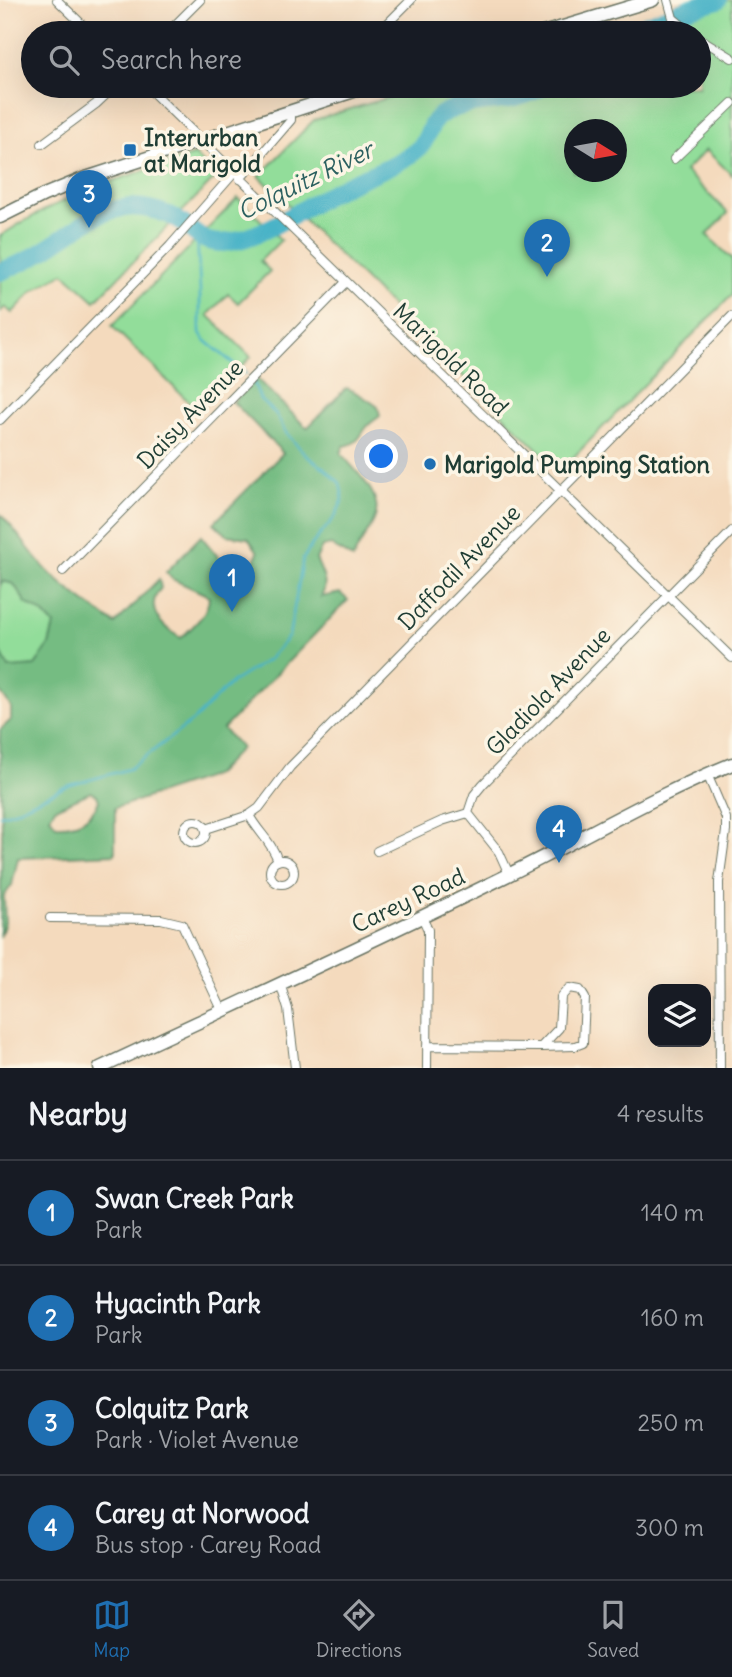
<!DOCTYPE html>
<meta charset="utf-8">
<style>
body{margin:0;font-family:Delius,sans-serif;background:#242831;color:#f1f3f6}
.controls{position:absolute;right:21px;bottom:21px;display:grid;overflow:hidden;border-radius:14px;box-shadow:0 7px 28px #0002}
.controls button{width:63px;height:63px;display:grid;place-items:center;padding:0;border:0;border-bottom:2px solid #363941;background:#171b24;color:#f1f3f6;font:35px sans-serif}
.compass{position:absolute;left:564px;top:119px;width:63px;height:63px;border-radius:50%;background:#171b24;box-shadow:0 7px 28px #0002;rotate:101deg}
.you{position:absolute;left:382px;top:457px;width:24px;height:24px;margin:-18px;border:5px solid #fff;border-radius:50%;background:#1a73e8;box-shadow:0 0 0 10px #1a73e833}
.badge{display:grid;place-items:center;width:46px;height:46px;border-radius:50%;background:#1f6fb2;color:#fff;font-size:23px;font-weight:700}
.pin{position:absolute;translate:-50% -58px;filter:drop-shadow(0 2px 4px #0008)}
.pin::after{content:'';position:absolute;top:37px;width:24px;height:21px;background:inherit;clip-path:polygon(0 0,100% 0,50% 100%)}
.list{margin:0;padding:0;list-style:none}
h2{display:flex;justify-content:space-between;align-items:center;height:91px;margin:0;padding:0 28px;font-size:30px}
h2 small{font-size:23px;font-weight:400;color:#9ea1a6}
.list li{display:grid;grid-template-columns:46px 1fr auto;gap:21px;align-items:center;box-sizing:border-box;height:105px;padding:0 28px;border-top:2px solid #363941}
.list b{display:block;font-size:26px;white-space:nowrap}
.list p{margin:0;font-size:23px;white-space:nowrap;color:#9ea1a6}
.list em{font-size:23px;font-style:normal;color:#9ea1a6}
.icon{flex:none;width:38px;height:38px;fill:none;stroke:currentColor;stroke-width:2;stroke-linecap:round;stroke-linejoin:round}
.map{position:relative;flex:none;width:732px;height:1068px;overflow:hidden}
.search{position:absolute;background:#171b24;box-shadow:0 7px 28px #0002;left:21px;right:21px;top:21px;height:77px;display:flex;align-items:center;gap:18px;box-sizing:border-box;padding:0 24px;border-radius:38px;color:#9ea1a6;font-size:26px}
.sheet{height:511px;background:#171b24}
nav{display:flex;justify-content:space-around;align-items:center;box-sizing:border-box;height:98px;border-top:2px solid #363941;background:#171b24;font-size:19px;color:#9ea1a6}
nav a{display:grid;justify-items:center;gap:4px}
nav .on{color:#1f6fb2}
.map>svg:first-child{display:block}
.green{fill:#92dd9a;stroke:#588d67;stroke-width:2;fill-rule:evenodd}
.forest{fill:#75bc82;stroke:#4a7c5b;stroke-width:2;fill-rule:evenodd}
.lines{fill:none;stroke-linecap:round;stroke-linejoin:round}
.stream{stroke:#49b3c7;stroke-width:2.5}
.river{stroke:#49b3c7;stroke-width:18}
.street-casing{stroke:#6a7464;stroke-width:10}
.secondary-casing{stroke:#6a7464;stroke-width:15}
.street{stroke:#fff;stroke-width:8}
.secondary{stroke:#fff;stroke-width:12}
.poi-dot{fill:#1f6fb2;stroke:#fcf5e5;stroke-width:2.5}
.labels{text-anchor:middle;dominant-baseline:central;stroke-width:7;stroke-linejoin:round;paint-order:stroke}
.poi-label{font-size:23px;font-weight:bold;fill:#1f3d34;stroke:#fcf5e5;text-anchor:start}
.street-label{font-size:23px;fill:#1f3d34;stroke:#fcf5e5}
.water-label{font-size:24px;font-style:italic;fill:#2c6060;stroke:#fcf5e5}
</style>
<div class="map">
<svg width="732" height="1068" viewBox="0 0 732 1068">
<rect width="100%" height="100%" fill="#fcf5e5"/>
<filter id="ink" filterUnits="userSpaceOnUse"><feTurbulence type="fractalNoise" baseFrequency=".0143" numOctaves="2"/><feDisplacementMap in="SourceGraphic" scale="14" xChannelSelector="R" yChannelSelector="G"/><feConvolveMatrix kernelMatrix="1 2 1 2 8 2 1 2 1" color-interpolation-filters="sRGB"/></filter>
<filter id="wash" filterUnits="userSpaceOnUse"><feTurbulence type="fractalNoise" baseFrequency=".00686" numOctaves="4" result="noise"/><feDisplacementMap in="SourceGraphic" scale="28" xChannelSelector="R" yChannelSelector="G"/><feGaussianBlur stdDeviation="1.57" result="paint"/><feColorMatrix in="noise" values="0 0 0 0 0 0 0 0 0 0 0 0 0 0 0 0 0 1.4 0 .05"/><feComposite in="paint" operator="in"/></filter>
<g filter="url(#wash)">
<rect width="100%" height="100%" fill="#f4dabd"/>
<path class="green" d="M712,0h20v175l-26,-25 -21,21 43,42 -21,22 25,24v36l-172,176 -301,-295 55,-56 113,-34h272v-53h-90l3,-3zM574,130h42v42h-42z
M195,155l21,22 -121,124 -31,-28 -31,18 -21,22 -7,-6 -5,5v-76c62,-41 124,-60 195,-81z
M238,198l43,42 -21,21 10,10 -32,32 -10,-9 -20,21 43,42 -53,54 -86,-85z
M2,581l12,3 12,19 17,10 11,12 -5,20 -14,21 -26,3 -9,-18v-66z"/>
<path class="forest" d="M257,379l50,49 39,-40c6,1 27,15 32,19l2,9c-5,4 -11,7 -14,12 -7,9 -8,16 -22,18l-3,7c12,17 45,42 33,67 -6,14 -16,25 -21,39l-22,-14 -9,2 -6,12c6,14 13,25 5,38l19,-4 8,7 -125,129 18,19 -26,27 -100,33v46l-97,4 -6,27 -8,11 1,26 -5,15 2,-101 -2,-106 11,-10v-13l-11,-15v-41l9,17 26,-2 14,-21 5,-20 -11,-12 -17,-10 -12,-19 -11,-3 -3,4v-71c20,20 33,44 54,63 18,17 41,32 61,47l44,-45 2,9c-18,21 1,39 20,50 12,-12 28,-24 28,-42l-37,-17 -6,-7 35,-36 18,22 18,12 15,-4 6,-14 -10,-14 -21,-3 -13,-12 69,-70 -50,-51zM91,792l6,3 2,6c-9,19 -23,25 -43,24l-6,-8 5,-9z"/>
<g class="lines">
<path class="stream" d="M197,236l3,54v43l6,8 40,33
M0,815l12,-3 55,-26 62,-17 66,-50 36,-36 38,-24 20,-23 14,-77 10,-16 22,-26 8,-18 -3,-16 -17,-16 -15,-10 -22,-24 -10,-19 -16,-15 -6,-16"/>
<path class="river" d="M625,33l61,-24 32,-9
M0,272c10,-5 20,-8 29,-13 50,-26 78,-70 140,-44 25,11 28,32 60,27 34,-4 82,-40 114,-55 23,-12 58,-22 76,-39 11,-10 9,-26 23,-34 30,-18 69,-6 101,-28"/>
</g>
</g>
<g filter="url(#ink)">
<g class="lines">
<g class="street-casing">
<path id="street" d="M57,0l34,33
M668,0l5,18 18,15
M167,33l33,-33
M378,33l33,-33
M699,38l33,20
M146,86l586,572
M42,144l54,-40 19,-18
M674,159l58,-56
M240,179l51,-59v-10
M0,420l170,-174 64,-73
M63,571l282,-288
M707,774l19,44v13l-7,51 1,186
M468,813l31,39 10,22
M249,815c9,17 23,27 29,46
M184 832a11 11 0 1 1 22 0a11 11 0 1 1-22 0Z
M206,829l43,-14 10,-7 31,-41 442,-451
M377,851l65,-30 26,-8 6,-18 9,-11 249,-253
M270 872a12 12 0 1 1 24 0a12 12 0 1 1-24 0Z
M422,917l6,13 -1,138
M50,918l111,1 21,5 40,86
M280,983l8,26 7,59
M569,988l11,2 5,8 -2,45 -8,3 -34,1 18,-19 2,-31z
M427,1046l114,1"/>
</g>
<g class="secondary-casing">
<path id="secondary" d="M543,33l110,-33
M0,217l44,-22 39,-16 286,-93
M100,1068c136,-64 273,-126 408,-193 75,-37 147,-80 224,-111"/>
</g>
<use href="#street" class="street"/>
<use href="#secondary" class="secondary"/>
</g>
</g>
<g class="poi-dot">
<rect x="123" y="143" width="14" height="14" rx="3.5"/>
<circle cx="430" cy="464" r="7"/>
</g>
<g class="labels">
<g class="poi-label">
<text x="144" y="137">Interurban<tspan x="144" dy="26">at Marigold</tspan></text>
<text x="444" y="464">Marigold Pumping Station</text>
</g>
<g class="street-label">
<text transform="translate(451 359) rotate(44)">Marigold Road</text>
<text transform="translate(190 414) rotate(-46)">Daisy Avenue</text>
<text transform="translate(459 567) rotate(-46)">Daffodil Avenue</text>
<text transform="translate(548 691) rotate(-46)">Gladiola Avenue</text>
<text transform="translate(408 900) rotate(-25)">Carey Road</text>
</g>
<g class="water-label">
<text transform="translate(305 180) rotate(-26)">Colquitz River</text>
</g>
</g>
</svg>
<div class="controls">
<button><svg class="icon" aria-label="layers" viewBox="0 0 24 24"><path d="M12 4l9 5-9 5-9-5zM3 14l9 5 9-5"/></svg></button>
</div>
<svg class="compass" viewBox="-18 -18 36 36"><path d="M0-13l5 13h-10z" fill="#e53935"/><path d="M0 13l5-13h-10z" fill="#9ea1a6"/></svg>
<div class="you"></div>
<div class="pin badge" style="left:232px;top:612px">1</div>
<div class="pin badge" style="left:547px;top:277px">2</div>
<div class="pin badge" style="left:89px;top:228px">3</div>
<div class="pin badge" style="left:559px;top:863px">4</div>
<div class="search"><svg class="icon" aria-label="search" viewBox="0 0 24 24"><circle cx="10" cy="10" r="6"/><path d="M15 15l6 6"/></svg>Search here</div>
</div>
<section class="sheet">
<h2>Nearby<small>4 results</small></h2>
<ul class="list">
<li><span class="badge">1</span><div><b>Swan Creek Park</b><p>Park</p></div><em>140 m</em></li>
<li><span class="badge">2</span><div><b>Hyacinth Park</b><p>Park</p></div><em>160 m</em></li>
<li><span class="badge">3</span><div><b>Colquitz Park</b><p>Park · Violet Avenue</p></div><em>250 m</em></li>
<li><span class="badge">4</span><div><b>Carey at Norwood</b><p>Bus stop · Carey Road</p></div><em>300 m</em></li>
</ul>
</section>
<nav>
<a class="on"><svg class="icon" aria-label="map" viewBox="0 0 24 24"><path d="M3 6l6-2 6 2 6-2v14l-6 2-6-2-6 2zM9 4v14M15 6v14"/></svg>Map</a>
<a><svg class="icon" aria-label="directions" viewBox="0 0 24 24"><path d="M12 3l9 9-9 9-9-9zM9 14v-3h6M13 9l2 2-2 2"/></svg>Directions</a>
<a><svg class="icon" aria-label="saved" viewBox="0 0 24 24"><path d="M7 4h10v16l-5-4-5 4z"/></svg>Saved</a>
</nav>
